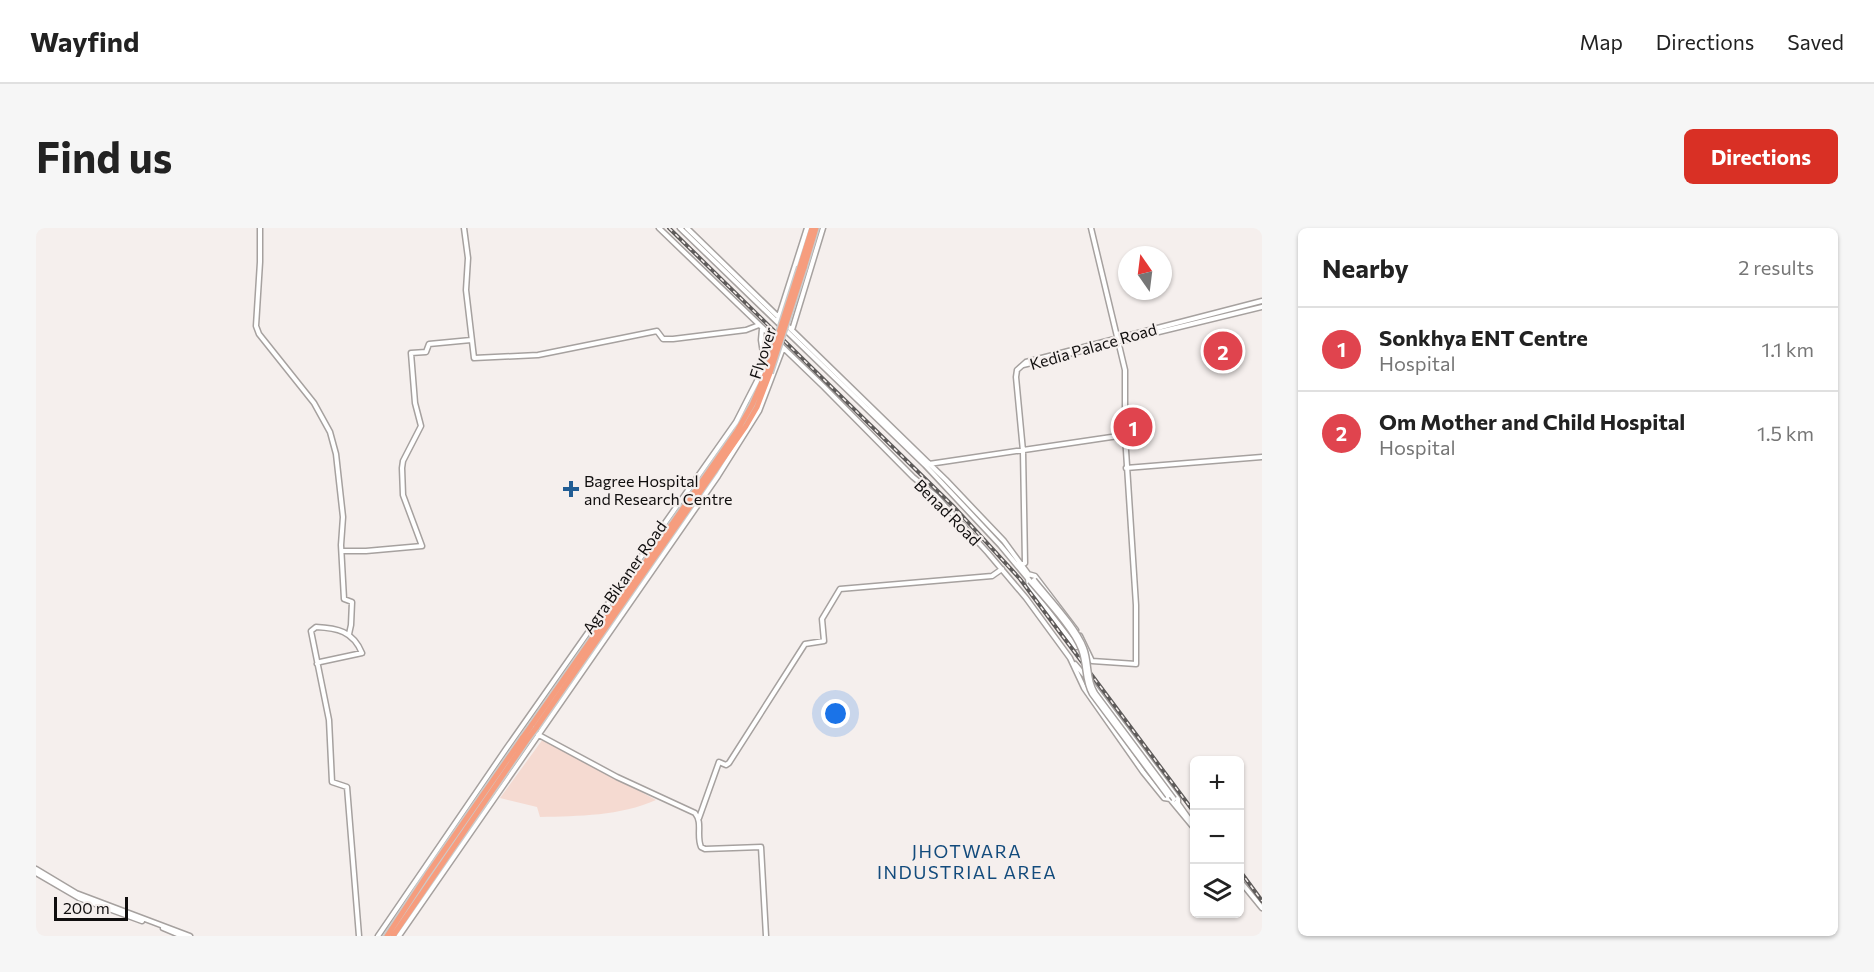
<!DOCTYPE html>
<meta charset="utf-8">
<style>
body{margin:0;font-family:Commissioner,sans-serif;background:#f6f6f6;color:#222}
.controls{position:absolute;right:18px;bottom:18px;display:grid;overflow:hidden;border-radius:9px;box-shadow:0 2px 4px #0004}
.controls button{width:54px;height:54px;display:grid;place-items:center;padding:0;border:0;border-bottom:2px solid #e0e0e0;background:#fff;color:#222;font:30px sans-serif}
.compass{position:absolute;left:1082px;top:18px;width:54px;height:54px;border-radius:50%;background:#fff;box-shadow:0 2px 4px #0004;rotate:346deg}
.scale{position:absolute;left:18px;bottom:15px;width:74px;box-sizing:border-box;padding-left:6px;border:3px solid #100e0e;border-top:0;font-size:16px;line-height:21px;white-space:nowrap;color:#100e0e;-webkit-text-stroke:4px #f5efed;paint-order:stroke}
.you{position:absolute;left:800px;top:486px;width:21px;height:21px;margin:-15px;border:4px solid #fff;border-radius:50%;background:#1a73e8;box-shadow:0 0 0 9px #1a73e833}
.badge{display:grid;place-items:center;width:39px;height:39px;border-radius:50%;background:#d93025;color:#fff;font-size:20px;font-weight:700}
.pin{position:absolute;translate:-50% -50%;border:3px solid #fff;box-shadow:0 2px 6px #0006}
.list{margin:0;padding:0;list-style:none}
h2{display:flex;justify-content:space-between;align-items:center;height:78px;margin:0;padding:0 24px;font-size:26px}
h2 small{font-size:20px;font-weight:400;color:#767676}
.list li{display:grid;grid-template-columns:39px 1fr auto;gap:18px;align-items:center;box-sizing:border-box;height:84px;padding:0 24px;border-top:2px solid #e0e0e0}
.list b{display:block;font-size:22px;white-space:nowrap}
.list p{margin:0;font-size:20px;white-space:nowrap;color:#767676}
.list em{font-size:20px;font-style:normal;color:#767676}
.icon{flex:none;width:33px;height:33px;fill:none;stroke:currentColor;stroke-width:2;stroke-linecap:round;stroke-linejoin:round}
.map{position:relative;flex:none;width:1226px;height:708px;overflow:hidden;border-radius:9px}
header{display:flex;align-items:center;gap:36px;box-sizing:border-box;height:84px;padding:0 30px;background:#fff;border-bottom:2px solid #e0e0e0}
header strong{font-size:28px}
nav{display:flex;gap:33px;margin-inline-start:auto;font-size:21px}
.intro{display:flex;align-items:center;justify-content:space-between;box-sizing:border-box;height:144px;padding:0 36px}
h1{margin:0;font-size:42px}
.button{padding:15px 27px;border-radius:9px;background:#d93025;color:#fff;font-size:21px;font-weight:700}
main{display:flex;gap:36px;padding:0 36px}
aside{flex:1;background:#fff;border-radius:9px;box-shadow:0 2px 4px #0004}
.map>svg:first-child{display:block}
.green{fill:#f5dad1}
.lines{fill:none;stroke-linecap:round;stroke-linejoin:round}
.secondary-casing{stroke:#a6a19f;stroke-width:7}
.highway-casing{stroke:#cacaca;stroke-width:8}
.secondary{stroke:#fff;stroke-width:4}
.highway{stroke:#f69d7e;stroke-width:5}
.rail-casing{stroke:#5e5b5a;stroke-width:4}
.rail{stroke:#f5efed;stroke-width:1.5;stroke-dasharray:4.5;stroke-linecap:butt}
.secondary-bridge-casing{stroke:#a6a19f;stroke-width:7;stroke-linecap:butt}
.highway-bridge-casing{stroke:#cacaca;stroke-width:8;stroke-linecap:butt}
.secondary-bridge{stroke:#fff;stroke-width:4}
.highway-bridge{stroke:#f69d7e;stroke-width:5}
.poi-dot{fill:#215d94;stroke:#f5efed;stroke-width:2}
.labels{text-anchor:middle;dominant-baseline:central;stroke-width:4.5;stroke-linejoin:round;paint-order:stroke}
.street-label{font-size:16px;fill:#100e0e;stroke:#f5efed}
.poi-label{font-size:16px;fill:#100e0e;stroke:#f5efed;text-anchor:start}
.neighbourhood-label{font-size:18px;letter-spacing:1.5px;fill:#134b7c;stroke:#f5efed}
</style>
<header>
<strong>Wayfind</strong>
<nav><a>Map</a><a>Directions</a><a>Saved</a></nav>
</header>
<div class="intro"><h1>Find us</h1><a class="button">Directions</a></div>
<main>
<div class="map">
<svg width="1226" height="708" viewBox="0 0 1226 708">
<rect width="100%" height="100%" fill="#f5efed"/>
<path class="green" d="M507,511l113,61c-36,16 -77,16 -116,17l-3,-10 -37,-9z"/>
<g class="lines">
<g class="secondary-casing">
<path id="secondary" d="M224,0v34l-4,64 3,8 55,69 16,29 6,22 7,63 -2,28 3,54 8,3 -1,23 -2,9
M428,0l4,30 -2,32 8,68 64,-3 119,-24 6,8h10l73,-9 13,-5
M623,0l165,159 89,90 23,19 52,57 38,45 44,60 14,30 59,84 21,26 6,1
M644,0l245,237 75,80 30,36
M651,0l259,252 58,61 25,34
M742,91l29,-91
M726,101l-1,11 3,20
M756,102l31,-102
M987,137l239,-58
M893,236l196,-29
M1090,240l136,-11
M306,323h24l56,-5 -19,-51 -1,-27 1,-7 18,-35 -6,-23 -4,-50 15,-1 3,-8 42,-4
M986,337l3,-2 -2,-112 -7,-74 1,-7 9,-8 236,-61
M992,346l7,2 41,54
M992,351l1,7 47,61 6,-1
M1044,408l12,25 44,3v-59l-11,-170v-65l-34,-142
M281,436l3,-2 42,-9c-9,-22 -25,-25 -46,-26l-5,4 18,89 3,62 15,5 12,149
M1039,436l11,13
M1055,455l87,116v4
M501,506l80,43 78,36c8,10 1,22 6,34l4,2 56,-2 5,89
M1134,571l24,29
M1141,574l17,24
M663,590l20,-56 7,3 3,-2 76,-119 19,-3 -2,-22 18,-30 152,-13 10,-7
M0,641l40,24 114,43
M0,645l43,25 63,23
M1204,653l22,27
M127,700l19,8
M342,708l128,-187 230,-327 24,-47 13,-37
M363,708l319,-460 41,-65 24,-63"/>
</g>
<g class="highway-casing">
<path id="highway" d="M764,39l12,-39
M768,40l12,-40
M495,498l206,-295 15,-26 15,-35
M500,500l210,-302 11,-19 13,-34
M351,708l40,-61 96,-138
M357,708l134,-196"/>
</g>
<use href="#secondary" class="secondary"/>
<use href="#highway" class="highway"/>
<g class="rail-casing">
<path id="rail" d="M633,0l285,279 66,72 174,233
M1204,643l22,30"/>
</g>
<use href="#rail" class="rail"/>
<g class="secondary-bridge-casing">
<path id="secondary-bridge" d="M998,352c15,19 42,47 50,68 6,15 2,31 11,45l79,106
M994,353c15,18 43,47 51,68 6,16 3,31 11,45l76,102"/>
</g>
<g class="highway-bridge-casing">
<path id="highway-bridge" d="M731,142l33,-103
M734,145l34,-105
M487,509l8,-11
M491,512l9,-12"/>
</g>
<use href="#secondary-bridge" class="secondary-bridge"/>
<use href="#highway-bridge" class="highway-bridge"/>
</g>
<path class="poi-dot" d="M532 252h6v6h6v6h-6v6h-6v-6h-6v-6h6z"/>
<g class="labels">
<g class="street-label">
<text transform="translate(1057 118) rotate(-16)">Kedia Palace Road</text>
<text transform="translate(726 125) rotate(-72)">Flyover</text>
<text transform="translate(912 284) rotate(45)">Benad Road</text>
<text transform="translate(588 349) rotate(-55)">Agra Bikaner Road</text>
</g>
<g class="poi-label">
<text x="548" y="252">Bagree Hospital<tspan x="548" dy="18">and Research Centre</tspan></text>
</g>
<g class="neighbourhood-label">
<text x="931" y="623">JHOTWARA<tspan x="931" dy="21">INDUSTRIAL AREA</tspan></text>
</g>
</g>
</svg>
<div class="controls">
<button>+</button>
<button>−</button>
<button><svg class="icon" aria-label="layers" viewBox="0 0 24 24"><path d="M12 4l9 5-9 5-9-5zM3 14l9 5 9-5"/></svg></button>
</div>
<svg class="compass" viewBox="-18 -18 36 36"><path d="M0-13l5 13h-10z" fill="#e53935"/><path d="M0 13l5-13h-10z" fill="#767676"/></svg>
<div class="scale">200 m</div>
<div class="you"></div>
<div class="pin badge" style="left:1097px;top:199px;background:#e0444e">1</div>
<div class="pin badge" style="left:1187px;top:123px;background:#e0444e">2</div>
</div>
<aside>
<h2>Nearby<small>2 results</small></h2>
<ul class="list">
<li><span class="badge" style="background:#e0444e">1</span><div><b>Sonkhya ENT Centre</b><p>Hospital</p></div><em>1.1 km</em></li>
<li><span class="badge" style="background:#e0444e">2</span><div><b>Om Mother and Child Hospital</b><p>Hospital</p></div><em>1.5 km</em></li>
</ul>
</aside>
</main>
